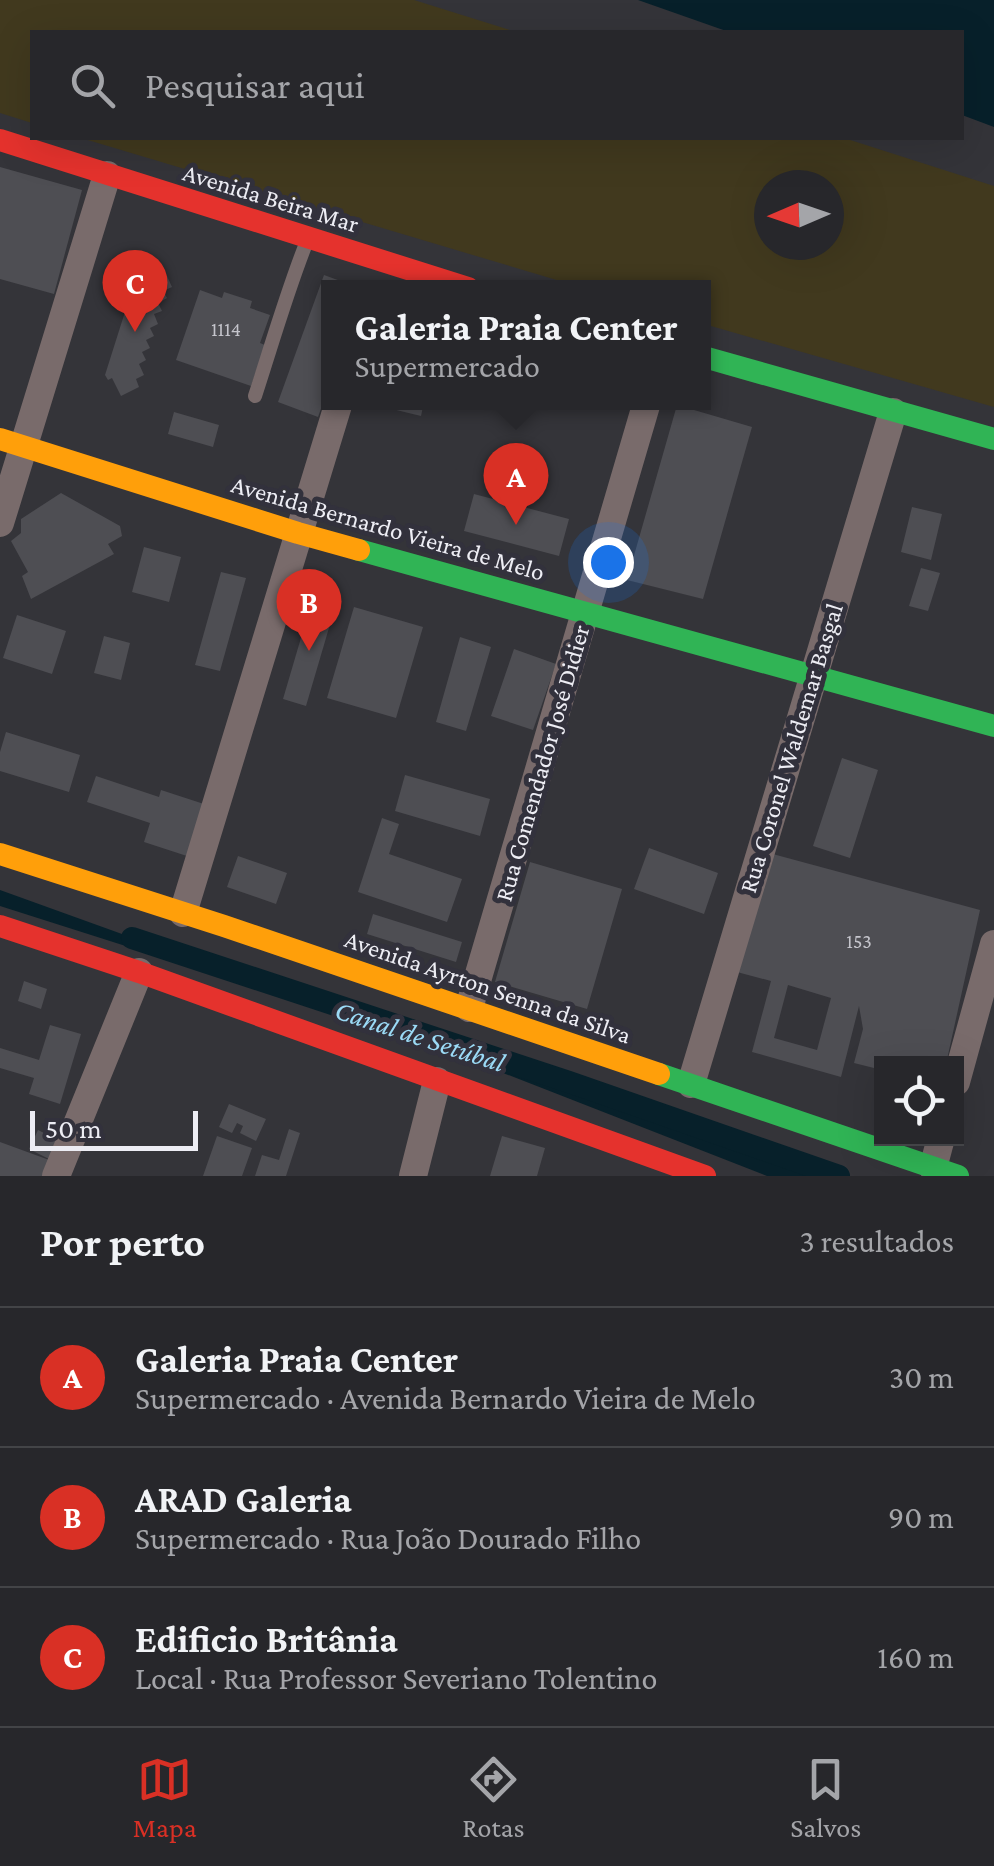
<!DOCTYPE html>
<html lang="pt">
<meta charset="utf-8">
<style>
body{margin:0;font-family:"Crimson Pro",serif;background:#2f2f33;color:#f1f3f6}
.controls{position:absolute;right:30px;bottom:30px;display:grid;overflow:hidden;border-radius:0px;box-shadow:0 10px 40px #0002}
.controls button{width:90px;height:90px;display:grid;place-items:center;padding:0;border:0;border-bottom:2px solid #434447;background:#27272b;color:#f1f3f6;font:50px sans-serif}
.compass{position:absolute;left:754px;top:170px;width:90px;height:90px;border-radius:50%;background:#27272b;box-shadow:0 10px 40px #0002;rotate:268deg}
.scale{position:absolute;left:30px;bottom:25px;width:168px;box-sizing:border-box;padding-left:10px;border:5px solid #ededf4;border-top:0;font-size:28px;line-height:35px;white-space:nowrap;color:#ededf4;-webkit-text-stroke:8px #32313c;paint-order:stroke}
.you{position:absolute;left:608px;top:562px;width:35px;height:35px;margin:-25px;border:8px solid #fff;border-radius:50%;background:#1a73e8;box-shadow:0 0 0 15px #1a73e833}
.badge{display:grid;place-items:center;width:65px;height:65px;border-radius:50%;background:#d93025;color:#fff;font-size:32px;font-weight:700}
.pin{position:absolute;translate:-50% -82px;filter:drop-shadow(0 2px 5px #0008)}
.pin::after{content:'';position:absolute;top:52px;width:35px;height:30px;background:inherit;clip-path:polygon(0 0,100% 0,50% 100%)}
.popup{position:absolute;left:321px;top:280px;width:390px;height:130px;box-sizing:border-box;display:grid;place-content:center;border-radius:0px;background:#27272b;filter:drop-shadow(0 2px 8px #0005);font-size:32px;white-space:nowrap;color:#a4a5a9}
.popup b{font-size:38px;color:#f1f3f6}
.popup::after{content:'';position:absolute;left:50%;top:100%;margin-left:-20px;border:20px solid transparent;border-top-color:#27272b}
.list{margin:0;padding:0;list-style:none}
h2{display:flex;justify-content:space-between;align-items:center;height:130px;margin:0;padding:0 40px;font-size:42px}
h2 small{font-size:32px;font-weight:400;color:#a4a5a9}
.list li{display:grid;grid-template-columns:65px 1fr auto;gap:30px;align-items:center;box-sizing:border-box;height:140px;padding:0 40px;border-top:2px solid #434447}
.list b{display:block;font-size:38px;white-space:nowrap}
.list p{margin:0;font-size:32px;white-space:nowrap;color:#a4a5a9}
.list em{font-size:32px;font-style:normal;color:#a4a5a9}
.icon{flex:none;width:55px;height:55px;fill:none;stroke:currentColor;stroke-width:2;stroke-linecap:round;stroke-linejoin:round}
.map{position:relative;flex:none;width:994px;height:1176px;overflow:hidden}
.search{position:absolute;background:#27272b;box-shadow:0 10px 40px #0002;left:30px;right:30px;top:30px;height:110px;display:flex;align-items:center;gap:25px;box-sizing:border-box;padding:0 35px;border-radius:0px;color:#a4a5a9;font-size:38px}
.sheet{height:550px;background:#27272b}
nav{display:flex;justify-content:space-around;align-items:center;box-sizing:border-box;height:140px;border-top:2px solid #434447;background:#27272b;font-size:28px;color:#a4a5a9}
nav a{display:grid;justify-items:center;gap:5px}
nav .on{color:#d93025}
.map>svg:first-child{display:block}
.sand{fill:#41391e;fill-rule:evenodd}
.water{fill:#07202a}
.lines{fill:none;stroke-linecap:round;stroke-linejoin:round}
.canal{stroke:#07202a;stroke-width:22}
.building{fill:#4e4e53;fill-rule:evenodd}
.lane{stroke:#796b6b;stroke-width:14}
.street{stroke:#796b6b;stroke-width:28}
.fast{stroke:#30b455;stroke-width:22}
.slow{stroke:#ff9f0a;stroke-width:22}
.jam{stroke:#e5322d;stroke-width:22}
.labels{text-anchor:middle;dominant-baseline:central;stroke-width:10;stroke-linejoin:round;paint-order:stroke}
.number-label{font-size:20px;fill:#c5c5cc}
.street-label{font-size:25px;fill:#ededf4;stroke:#32313c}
.water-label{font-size:28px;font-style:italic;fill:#9bdaf6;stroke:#32313c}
</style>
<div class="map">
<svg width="994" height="1176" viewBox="0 0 994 1176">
<rect width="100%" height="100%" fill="#343439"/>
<path class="sand" d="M0,0h414l102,32h-484v91l-32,-10z
M81,138h763l150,48v221l-290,-83v-36l-124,-1zM769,185h60v60h-60z"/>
<path class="water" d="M638,0h356v127l-32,-12v-83h-233z
M0,890l158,57 676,229h-67l-356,-139 -411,-131z"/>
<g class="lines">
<path class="canal" d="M132,938l437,144 270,94"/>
</g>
<path class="building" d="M0,167l82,23 -28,104 -54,-15z
M137,274l7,2 6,-2 8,6 9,-4 5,11 -9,4 4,7 -9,5 4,8 -8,3 4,10 -8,4 4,8 -8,4 4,8 -8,4 4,8 -7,4 5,11 -8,4 3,8 -18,9 -9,-18 -4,2 -3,-5z
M324,275l33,12 -29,1v101l-10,28 -40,-15z
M200,290l22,8 2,-6 28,9 -2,7 20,7 -10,28 5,2 -14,41 -75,-26z
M389,402h35l-3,14 -33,-8z
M677,405l75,22 -49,172 -76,-19z
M174,412l45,13 -6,22 -45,-13z
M61,493l59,33 2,10 -14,8 6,10 -83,45 -9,-23 6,-4 -17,-31 10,-8v-14z
M474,494l95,25 -10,37 -95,-25z
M912,507l30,7 -11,46 -30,-8z
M144,547l37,10 -12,45 -37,-10z
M921,568l19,5 -12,38 -19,-5z
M221,572l25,6 -26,93 -25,-6z
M313,597l23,7 -30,102 -23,-7z
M354,607l69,20 -27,91 -69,-20z
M17,615l49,16 -14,43 -49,-16z
M104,636l26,7 -9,37 -27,-7z
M460,637l31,10 -25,84 -30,-9z
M514,649l42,15 -23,66 -42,-14z
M6,732l74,23 -11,37 -69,-21v-19z
M842,758l36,12 -28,88 -37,-12z
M405,775l85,24 -10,37 -85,-25z
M96,776l63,21 2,-7 46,15 -17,52 -46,-15 6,-19 -63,-21z
M382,818l17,6 -10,30 73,25 -15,43 -89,-30z
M649,848l69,25 -14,41 -70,-25z
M769,853l211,57 -34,154h-64v6l-28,-7 9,-34 -4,-23 -18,71 -89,-25 19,-71 -34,-9zM788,985l43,13 -14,52 -43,-12z
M238,856l49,17 -11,31 -49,-17z
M530,862l92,27 -35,120 -92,-27z
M373,914l89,28 -6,20 -89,-28z
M24,981l23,8 -6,20 -23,-8z
M50,1025l31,9 -21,70 -31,-10 5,-16 -34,-10v-20l39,12z
M229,1104l37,15 -10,22 -16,-8 3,-7 -6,-3 -5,10 -13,-6z
M289,1129l11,4 -14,43h-31l7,-21 17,5z
M38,1130l22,11 -9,19 -22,-11z
M217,1136l35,12 -10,28h-39z
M502,1136l43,12 -8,28h-47z
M0,1142l52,19 -6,15h-46z"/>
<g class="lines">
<path class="lane" d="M255,396c17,-52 32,-105 52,-155"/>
<path class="street" d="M0,523l107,-348
M183,913l156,-511
M469,1008l178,-606
M956,1082l38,-138
M691,1084l202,-672
M933,1168l8,-30
M56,1176l83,-204
M413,1176l24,-95"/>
<path class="fast" d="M704,357l290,82
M359,550l635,176
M659,1074l299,102"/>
<path class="slow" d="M0,439l298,94 61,17
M0,854l224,72 435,148"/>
<path class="jam" d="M0,140l468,148
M0,926l139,46 566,204"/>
</g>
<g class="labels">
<g class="number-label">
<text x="226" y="329">1114</text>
<text x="859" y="941">153</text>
</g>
<g class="street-label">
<text transform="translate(271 198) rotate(17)">Avenida Beira Mar</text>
<text transform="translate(388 528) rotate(16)">Avenida Bernardo Vieira de Melo</text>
<text transform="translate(791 748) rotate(-73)">Rua Coronel Waldemar Basgal</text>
<text transform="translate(542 763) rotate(-74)">Rua Comendador José Didier</text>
<text transform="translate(488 987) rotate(19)">Avenida Ayrton Senna da Silva</text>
</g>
<g class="water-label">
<text transform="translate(420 1036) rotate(18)">Canal de Setúbal</text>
</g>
</g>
</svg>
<div class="controls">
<button><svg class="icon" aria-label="locate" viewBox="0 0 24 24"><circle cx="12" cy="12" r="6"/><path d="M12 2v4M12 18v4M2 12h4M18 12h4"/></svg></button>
</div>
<svg class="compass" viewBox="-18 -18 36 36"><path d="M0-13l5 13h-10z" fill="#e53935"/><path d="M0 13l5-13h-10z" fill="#a4a5a9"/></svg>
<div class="scale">50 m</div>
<div class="you"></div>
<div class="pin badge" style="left:516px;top:525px">A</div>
<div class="popup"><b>Galeria Praia Center</b>Supermercado</div>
<div class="pin badge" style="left:309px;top:651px">B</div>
<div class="pin badge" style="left:135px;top:332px">C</div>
<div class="search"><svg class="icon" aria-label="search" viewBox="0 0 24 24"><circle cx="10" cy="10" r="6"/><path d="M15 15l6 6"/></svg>Pesquisar aqui</div>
</div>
<section class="sheet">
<h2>Por perto<small>3 resultados</small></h2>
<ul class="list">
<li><span class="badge">A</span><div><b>Galeria Praia Center</b><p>Supermercado · Avenida Bernardo Vieira de Melo</p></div><em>30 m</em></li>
<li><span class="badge">B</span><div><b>ARAD Galeria</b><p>Supermercado · Rua João Dourado Filho</p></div><em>90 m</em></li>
<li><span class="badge">C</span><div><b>Edificio Britânia</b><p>Local · Rua Professor Severiano Tolentino</p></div><em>160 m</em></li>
</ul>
</section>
<nav>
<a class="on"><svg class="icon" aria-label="map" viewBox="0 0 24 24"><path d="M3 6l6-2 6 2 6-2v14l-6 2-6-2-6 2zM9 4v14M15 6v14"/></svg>Mapa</a>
<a><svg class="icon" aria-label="directions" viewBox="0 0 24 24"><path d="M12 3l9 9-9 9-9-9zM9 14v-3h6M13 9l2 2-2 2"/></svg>Rotas</a>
<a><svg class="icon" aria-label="saved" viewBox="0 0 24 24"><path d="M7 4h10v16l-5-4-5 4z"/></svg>Salvos</a>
</nav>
